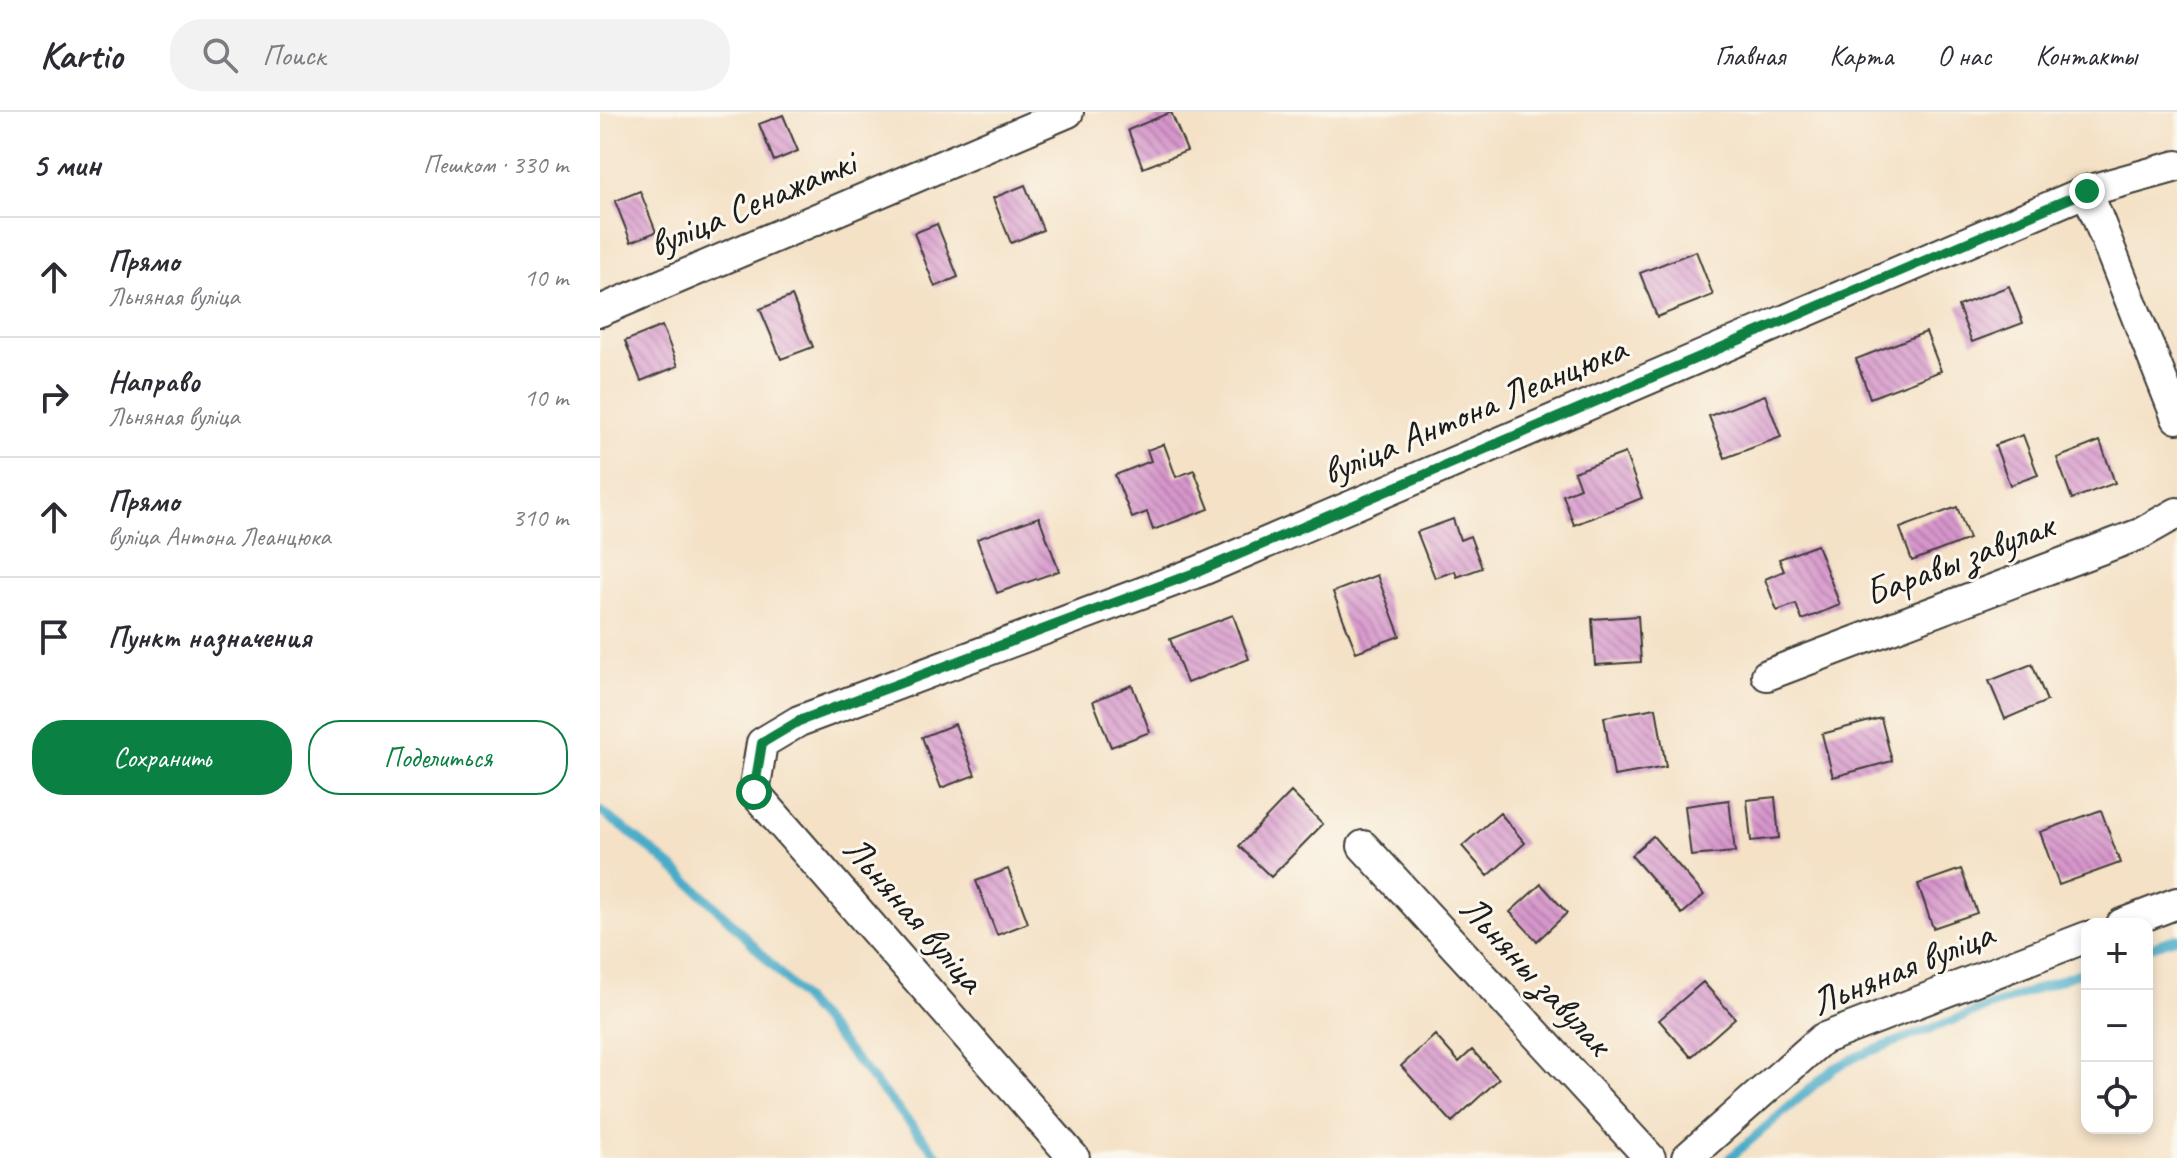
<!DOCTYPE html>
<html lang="ru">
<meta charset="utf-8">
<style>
body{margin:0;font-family:Caveat,sans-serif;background:#f2f2f3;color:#2b2b33}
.controls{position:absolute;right:24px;bottom:24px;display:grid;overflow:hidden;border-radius:16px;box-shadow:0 4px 12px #0003}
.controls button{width:72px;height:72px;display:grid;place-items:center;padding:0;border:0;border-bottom:2px solid #e1e1e2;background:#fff;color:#2b2b33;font:40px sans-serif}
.stop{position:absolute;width:24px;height:24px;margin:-18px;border:6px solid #0b8043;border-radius:50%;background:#fff}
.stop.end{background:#0b8043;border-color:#fff;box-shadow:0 2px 8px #0008}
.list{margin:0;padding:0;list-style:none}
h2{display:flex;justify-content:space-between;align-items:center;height:104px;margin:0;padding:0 32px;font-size:34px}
h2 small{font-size:26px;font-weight:400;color:#7c7c81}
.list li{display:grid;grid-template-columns:52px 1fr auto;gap:24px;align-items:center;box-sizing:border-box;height:120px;padding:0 32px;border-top:2px solid #e1e1e2}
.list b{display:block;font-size:30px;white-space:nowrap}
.list p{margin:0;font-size:26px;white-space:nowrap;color:#7c7c81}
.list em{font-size:26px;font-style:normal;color:#7c7c81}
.actions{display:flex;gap:16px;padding:24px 32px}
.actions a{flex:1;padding:18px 0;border:2px solid #0b8043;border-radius:32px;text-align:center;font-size:28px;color:#0b8043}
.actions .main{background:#0b8043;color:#fff}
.icon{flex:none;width:44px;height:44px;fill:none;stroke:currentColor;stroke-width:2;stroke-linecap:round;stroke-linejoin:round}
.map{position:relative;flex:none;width:1577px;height:1046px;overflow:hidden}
header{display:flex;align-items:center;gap:48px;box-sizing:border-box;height:112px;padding:0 40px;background:#fff;border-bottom:2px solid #e1e1e2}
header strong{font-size:38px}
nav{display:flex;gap:44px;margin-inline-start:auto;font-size:28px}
.search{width:560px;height:72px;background:#f2f2f3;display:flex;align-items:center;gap:20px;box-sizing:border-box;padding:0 28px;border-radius:32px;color:#7c7c81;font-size:30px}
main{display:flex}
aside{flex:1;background:#fff}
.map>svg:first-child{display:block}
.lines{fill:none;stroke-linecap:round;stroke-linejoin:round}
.stream{stroke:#48abc8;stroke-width:9}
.building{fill:url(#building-back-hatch)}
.minor-casing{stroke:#3c3a36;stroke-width:34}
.minor{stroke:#fff;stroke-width:30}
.route{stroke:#0b8043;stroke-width:10}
.labels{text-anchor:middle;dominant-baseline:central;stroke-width:6;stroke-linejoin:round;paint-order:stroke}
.street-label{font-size:38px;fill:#1c1c1c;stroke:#fbf7ec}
</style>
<header>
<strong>Kartio</strong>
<div class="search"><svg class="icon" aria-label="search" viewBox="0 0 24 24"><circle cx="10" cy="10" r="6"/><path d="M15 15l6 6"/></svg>Поиск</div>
<nav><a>Главная</a><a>Карта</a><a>О нас</a><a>Контакты</a></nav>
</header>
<main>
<aside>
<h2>5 мин<small>Пешком · 330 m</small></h2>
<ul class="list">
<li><svg class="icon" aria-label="ahead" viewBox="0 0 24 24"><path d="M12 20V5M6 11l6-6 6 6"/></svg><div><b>Прямо</b><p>Льняная вуліца</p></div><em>10 m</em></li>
<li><svg class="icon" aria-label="right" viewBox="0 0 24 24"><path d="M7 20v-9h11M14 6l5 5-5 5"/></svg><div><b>Направо</b><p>Льняная вуліца</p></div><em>10 m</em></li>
<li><svg class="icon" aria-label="ahead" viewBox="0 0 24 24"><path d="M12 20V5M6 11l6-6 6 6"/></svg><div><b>Прямо</b><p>вуліца Антона Леанцюка</p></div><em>310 m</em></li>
<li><svg class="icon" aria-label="arrive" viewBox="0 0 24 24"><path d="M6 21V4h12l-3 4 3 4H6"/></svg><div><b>Пункт назначения</b></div></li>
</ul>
<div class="actions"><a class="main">Сохранить</a><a>Поделиться</a></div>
</aside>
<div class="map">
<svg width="1577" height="1046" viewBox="0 0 1577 1046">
<defs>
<pattern id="building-back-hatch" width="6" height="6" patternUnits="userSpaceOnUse" patternTransform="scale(2)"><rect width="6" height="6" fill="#d695cb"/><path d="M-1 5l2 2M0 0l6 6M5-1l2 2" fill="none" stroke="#ad79a4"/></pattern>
</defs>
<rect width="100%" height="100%" fill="#fbf7ec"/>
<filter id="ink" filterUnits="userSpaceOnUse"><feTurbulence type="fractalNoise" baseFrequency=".0125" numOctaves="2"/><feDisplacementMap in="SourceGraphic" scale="16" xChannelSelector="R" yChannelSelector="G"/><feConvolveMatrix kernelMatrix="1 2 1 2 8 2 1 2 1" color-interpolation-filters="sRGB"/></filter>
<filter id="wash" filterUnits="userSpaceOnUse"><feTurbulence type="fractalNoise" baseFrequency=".006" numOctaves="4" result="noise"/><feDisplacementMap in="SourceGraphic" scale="32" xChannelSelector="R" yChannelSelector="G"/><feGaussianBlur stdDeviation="1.8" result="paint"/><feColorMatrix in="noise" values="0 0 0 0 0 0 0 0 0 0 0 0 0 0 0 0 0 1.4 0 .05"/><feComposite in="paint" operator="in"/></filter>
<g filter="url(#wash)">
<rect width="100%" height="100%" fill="#f4e1c6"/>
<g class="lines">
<path class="stream" d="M0,699c134,93 233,225 340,347
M1547,836l30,-10
M1130,1046l103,-89 25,-13 229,-86"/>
</g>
<g id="blocks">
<path class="building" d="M571,0l16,39 -44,17 -15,-38z
M183,3l15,36 -24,10 -15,-37z
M425,73l18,45 -32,13 -18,-45z
M40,79l16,41 -25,10 -16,-41z
M337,112l21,53 -23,10 -21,-54z
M1096,139l17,44 -56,22 -17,-44z
M1409,174l14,37 -51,19 -14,-36z
M192,184l21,51 -32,12 -21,-50z
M62,214l16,40 -37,15 -16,-40z
M1326,220l15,39 -71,27 -14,-39z
M1165,283l16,42 -56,21 -16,-42z
M1423,323l15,40 -28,10 -15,-40z
M1500,329l15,42 -43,16 -15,-41z
M564,332l12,33 18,-7 15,39 -56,21 -6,-18 -15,6 -17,-43 36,-14 -4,-11z
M1025,341l17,45 -68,27 -11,-30 17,-7 -6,-16z
M1357,395l12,32 -57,22 -12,-33z
M439,405l20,54 -62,22 -20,-54z
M853,407l7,21 10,-4 12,32 -25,9 -2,-6 -20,7 -18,-46z
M1217,433l23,60 -38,15 -6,-16 -19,7 -12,-32 19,-8 -5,-12z
M777,463l23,61 -44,16 -23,-60z
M633,503l16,44 -62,24 -17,-44z
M1038,504l3,46 -46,3 -3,-46z
M1432,552l15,37 -42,18 -16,-38z
M532,573l18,47 -39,15 -18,-46z
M1056,596l10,59 -52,9 -10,-59z
M1281,606l11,43 -59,16 -11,-43z
M355,612l20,51 -34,13 -19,-51z
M691,680l32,32 -52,53 -32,-31z
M1175,685l4,41 -28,3 -4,-41z
M1129,688l6,52 -44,4 -6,-50z
M1501,698l19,53 -61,22 -19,-53z
M900,701l25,30 -37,33 -26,-30z
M1053,724l51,59 -22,19 -51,-59z
M408,757l20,54 -31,12 -21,-54z
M1361,757l16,44 -44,15 -15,-44z
M941,772l26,29 -30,28 -27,-29z
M1103,870l32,36 -44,39 -32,-37z
M835,923l24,27 13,-12 27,29 -47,43 -51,-56z"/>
</g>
</g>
<g filter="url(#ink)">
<use href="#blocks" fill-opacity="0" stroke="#3c3a36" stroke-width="2"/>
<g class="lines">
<g class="minor-casing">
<path id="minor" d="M1487,79l90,227
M0,199l468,-199
M1167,563l373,-141 37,-21
M763,734l287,312
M1522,812l55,-21
M474,1046l-320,-366 8,-49 37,-22 401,-150 887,-380 90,-25
M1087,1046l135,-119 265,-102"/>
</g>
<use href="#minor" class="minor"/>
</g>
</g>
<g class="lines" filter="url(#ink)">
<path class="route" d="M154,680l8,-49 37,-22 401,-150 887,-380"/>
</g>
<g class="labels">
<g class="street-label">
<text transform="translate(152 91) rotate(-23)">вуліца Сенажаткі</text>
<text transform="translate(874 298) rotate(-23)">вуліца Антона Леанцюка</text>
<text transform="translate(1359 447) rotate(-21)">Баравы завулак</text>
<text transform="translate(314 802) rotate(49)">Льняная вуліца</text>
<text transform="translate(1302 856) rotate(-22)">Льняная вуліца</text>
<text transform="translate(936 863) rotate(47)">Льняны завулак</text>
</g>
</g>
</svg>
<div class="controls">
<button>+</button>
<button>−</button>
<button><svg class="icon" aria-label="locate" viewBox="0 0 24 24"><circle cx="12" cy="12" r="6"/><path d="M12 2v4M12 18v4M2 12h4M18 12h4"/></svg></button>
</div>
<div class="stop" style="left:154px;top:680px"></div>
<div class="stop end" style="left:1487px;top:79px"></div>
</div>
</main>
